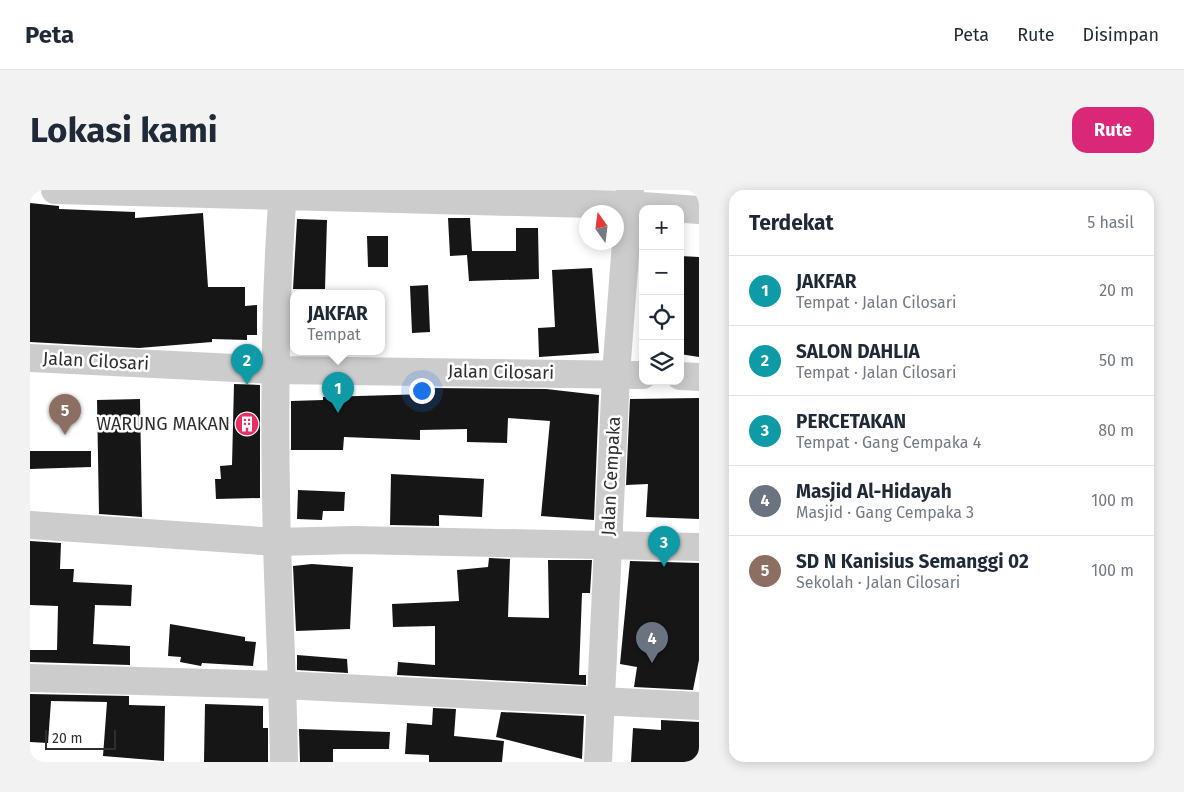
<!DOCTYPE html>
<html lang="id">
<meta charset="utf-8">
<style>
body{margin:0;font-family:"Fira Sans",sans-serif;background:#f2f2f3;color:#1f2937}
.controls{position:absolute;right:15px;top:15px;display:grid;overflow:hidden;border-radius:10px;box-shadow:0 2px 12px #0003}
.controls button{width:45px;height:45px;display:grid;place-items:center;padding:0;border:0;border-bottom:1px solid #e0e1e3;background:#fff;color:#1f2937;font:25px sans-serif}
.compass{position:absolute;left:549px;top:15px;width:45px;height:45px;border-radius:50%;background:#fff;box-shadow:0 2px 12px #0003;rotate:346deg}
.scale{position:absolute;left:15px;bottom:12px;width:71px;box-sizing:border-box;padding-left:5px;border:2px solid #2f2f2f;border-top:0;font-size:14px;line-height:18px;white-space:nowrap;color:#2f2f2f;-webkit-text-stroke:4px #fff;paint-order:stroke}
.you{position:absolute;left:391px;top:200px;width:18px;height:18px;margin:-12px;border:4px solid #fff;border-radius:50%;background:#1a73e8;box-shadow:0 0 0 8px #1a73e833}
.badge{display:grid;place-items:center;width:32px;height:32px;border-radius:50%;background:#db2777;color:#fff;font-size:16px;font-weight:700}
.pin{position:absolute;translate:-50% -41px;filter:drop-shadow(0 1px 2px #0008)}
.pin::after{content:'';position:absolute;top:26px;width:18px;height:15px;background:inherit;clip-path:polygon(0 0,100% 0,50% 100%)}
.popup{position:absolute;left:260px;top:100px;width:95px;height:65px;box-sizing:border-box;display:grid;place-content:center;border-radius:10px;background:#fff;filter:drop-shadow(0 1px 4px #0005);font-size:16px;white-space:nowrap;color:#747a83}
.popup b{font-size:19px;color:#1f2937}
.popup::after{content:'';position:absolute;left:50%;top:100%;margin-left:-10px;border:10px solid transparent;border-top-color:#fff}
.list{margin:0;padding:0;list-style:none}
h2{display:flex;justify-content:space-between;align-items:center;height:65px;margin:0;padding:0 20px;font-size:21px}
h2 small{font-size:16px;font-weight:400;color:#747a83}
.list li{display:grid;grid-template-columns:32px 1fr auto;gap:15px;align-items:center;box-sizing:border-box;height:70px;padding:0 20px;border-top:1px solid #e0e1e3}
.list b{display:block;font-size:19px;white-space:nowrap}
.list p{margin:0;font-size:16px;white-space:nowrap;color:#747a83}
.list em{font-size:16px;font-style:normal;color:#747a83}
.icon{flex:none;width:28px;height:28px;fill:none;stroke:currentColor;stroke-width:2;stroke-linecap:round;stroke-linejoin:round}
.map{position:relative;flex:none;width:669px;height:572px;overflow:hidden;border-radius:15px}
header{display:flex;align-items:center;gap:30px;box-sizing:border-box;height:70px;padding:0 25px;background:#fff;border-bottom:1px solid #e0e1e3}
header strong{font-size:24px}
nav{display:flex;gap:28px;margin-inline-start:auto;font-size:18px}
.intro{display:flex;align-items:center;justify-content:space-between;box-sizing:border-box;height:120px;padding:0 30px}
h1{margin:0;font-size:35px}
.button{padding:12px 22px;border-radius:15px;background:#db2777;color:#fff;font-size:18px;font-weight:700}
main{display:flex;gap:30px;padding:0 30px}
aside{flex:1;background:#fff;border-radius:15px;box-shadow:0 2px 12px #0003}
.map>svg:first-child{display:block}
.building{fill:#161616}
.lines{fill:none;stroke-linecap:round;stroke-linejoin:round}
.minor{stroke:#ccc;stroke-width:28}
.labels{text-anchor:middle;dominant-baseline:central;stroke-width:5;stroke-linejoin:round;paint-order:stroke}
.street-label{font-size:18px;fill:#2f2f2f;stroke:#fff}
.poi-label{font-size:18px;fill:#2f2f2f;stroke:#fff;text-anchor:end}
</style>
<header>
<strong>Peta</strong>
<nav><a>Peta</a><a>Rute</a><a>Disimpan</a></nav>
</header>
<div class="intro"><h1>Lokasi kami</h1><a class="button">Rute</a></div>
<main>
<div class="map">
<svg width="669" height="572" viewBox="0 0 669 572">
<rect width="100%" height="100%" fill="#fff"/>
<path class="building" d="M0,13l29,3v3l76,3v6l68,-5 5,74h37v19l12,-1v30h-10v5l-35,-1v3l-73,6 -109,-6z
M418,28h22l2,33h44v-23h22l1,51 -70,2 -2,-26 -17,1z
M267,29l30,1 -2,69h-32z
M337,46h21v31h-20z
M650,66l19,1v100l-19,-3z
M562,78l7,85 -60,4 -1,-29 17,-1 -3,-57z
M398,95l2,47 -18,1 -2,-47z
M204,194l26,1v113l-44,1 -1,-20h6l-1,-13 12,-1z
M399,198l117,1 53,6 -5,125 -53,-4 9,-95 -42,-3 -1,25 -40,-1v-13l-47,1v10l-76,-3 -1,13h-52v-49l32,-1v-3l106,-3z
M669,208v121l-53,-2 2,-33 -22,1 4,-86z
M110,209l2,118 -43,-3 -2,-114z
M0,261h61v16l-61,2z
M361,284l93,5 -2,38 -43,-2v11l-49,-1z
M268,300l47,2 -1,19h-21l-1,9 -25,-1z
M0,351l31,2 -1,26h14l-1,13 59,3 -1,21 -36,-1 -2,39 37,2v19l-100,-3v-12h27l1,-44 -28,-1z
M459,368l21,1 -2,58 41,1 -1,-58h44l-2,33h-8l-3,82h7v10l-189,-10 1,-13 37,3v-39l-42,1 -1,-23 67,-3 -2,-31 31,-3z
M600,371l69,2v97l-6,30 -59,-3 3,-20 -17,-3z
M282,374l41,3 -3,62 -54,2 -3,-65z
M140,434l75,13v4l11,1 -3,24 -51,-3 -1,3 -21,-4 1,-5 -13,-1z
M267,465l50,4 1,14 -51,-3z
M0,504l99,2v9l36,1 -1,55 -61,-5 4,-54 -56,-1 -3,42 -18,-1z
M175,514l58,2v22h5v34h-64z
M403,518l23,1 -2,27 50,5 -2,21h-73v-7l-24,-1 2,-31 25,2z
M471,522l83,4 -2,43 -86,-22z
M631,530l38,2v40h-68l2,-34 28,2z
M269,539l91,3 -1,17h-56v13h-33z"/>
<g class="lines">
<path class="minor" d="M25,0l574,15 70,5
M253,0c-9,117 -9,235 -6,352 2,74 6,147 7,220
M0,168l245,12 368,5
M650,186l19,1
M0,335l247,17 77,-2 345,7
M0,488l253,7 416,21
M568,572l18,-388 14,-184"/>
</g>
<defs>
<g id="building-disc" transform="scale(1.25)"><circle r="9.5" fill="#e83065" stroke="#fff"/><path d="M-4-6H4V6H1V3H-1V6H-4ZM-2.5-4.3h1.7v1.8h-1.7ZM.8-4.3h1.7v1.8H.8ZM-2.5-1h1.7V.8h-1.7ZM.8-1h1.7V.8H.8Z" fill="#fff"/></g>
</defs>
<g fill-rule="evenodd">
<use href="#building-disc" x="217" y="234"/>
</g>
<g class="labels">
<g class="street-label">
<text transform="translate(66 171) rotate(3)">Jalan Cilosari</text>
<text transform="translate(471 182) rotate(1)">Jalan Cilosari</text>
<text transform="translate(581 286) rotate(-87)">Jalan Cempaka</text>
</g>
<g class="poi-label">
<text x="200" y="234">WARUNG MAKAN</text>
</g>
</g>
</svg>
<div class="controls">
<button>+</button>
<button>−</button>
<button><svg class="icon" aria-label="locate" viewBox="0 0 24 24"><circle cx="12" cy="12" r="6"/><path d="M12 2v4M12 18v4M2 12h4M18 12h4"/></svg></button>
<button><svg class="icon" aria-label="layers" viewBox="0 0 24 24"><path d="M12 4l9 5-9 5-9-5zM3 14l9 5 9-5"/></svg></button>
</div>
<svg class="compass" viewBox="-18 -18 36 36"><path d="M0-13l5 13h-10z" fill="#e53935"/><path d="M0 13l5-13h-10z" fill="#747a83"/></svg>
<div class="scale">20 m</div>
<div class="you"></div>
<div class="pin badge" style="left:308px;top:223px;background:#0f9aa8">1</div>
<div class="popup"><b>JAKFAR</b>Tempat</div>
<div class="pin badge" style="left:217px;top:195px;background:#0f9aa8">2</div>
<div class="pin badge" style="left:634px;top:377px;background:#0f9aa8">3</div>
<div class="pin badge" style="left:622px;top:473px;background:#6b7280">4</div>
<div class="pin badge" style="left:35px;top:245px;background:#8d6e63">5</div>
</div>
<aside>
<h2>Terdekat<small>5 hasil</small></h2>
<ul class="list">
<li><span class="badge" style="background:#0f9aa8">1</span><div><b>JAKFAR</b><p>Tempat · Jalan Cilosari</p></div><em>20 m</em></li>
<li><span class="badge" style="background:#0f9aa8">2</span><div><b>SALON DAHLIA</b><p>Tempat · Jalan Cilosari</p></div><em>50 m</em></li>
<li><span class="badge" style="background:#0f9aa8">3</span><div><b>PERCETAKAN</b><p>Tempat · Gang Cempaka 4</p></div><em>80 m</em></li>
<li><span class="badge" style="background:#6b7280">4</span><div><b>Masjid Al-Hidayah</b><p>Masjid · Gang Cempaka 3</p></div><em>100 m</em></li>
<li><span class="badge" style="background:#8d6e63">5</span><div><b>SD N Kanisius Semanggi 02</b><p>Sekolah · Jalan Cilosari</p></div><em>100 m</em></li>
</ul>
</aside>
</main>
